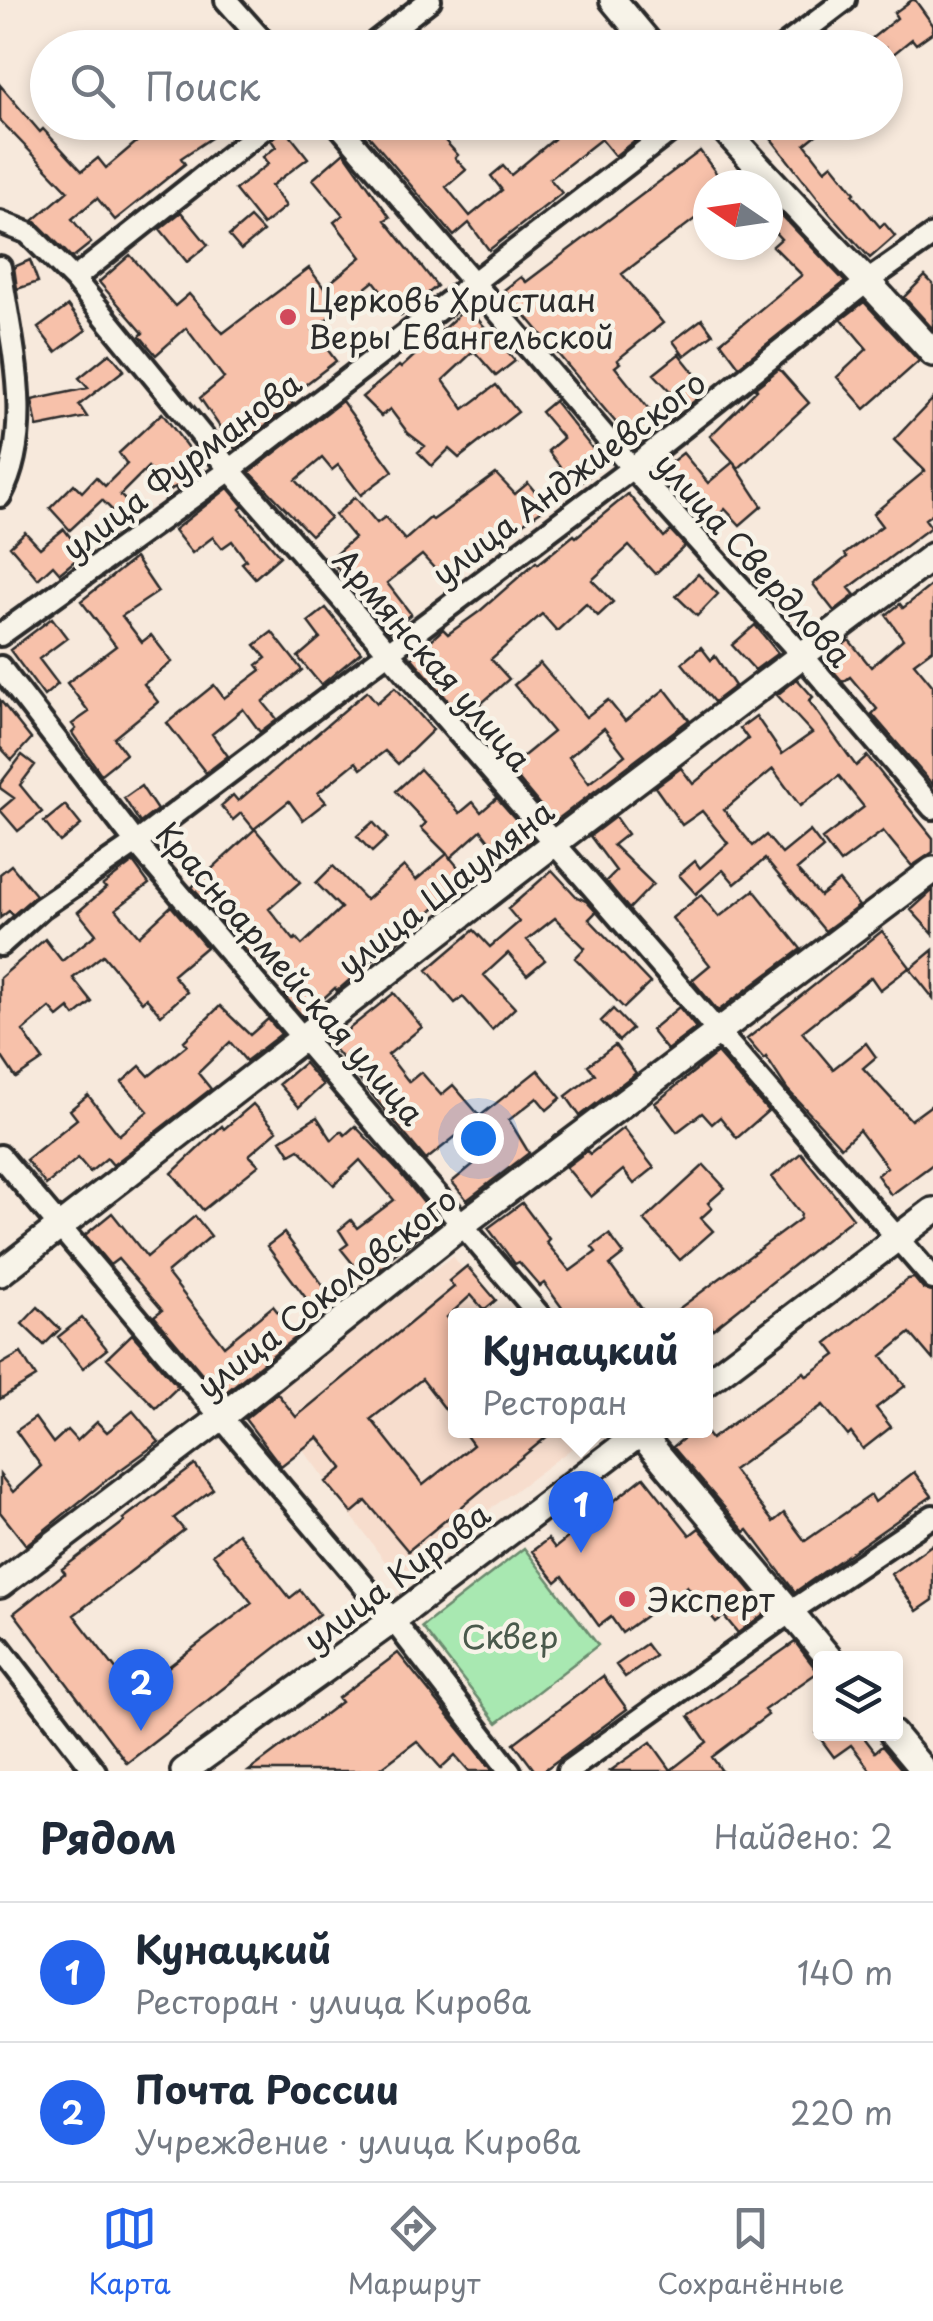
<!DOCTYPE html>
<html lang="ru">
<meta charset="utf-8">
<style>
body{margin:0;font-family:"Playpen Sans",sans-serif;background:#f6f6f7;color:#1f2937}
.controls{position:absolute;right:30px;bottom:30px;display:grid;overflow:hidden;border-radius:10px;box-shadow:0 5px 15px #0003}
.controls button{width:90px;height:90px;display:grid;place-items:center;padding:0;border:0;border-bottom:2px solid #e0e1e3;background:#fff;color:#1f2937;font:50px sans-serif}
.compass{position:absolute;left:693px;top:170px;width:90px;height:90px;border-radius:50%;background:#fff;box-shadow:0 5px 15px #0003;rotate:283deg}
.you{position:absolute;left:478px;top:1138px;width:35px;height:35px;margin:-25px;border:8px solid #fff;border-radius:50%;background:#1a73e8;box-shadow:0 0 0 15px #1a73e833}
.badge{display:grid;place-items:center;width:65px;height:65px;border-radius:50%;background:#2563eb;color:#fff;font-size:32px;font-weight:700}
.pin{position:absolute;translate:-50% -82px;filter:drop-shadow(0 2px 5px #0008)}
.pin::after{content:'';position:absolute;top:52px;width:35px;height:30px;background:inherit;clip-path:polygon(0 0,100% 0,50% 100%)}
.popup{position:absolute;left:448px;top:1308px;width:265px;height:130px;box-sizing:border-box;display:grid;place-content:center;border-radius:10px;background:#fff;filter:drop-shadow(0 2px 8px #0005);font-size:32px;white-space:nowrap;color:#747a83}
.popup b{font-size:38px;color:#1f2937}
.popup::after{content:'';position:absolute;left:50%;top:100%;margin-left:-20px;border:20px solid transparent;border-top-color:#fff}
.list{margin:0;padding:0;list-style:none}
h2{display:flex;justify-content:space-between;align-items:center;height:130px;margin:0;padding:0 40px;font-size:42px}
h2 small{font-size:32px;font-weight:400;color:#747a83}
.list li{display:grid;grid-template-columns:65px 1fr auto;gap:30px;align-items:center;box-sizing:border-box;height:140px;padding:0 40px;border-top:2px solid #e0e1e3}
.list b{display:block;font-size:38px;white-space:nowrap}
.list p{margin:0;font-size:32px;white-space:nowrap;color:#747a83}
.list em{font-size:32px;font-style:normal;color:#747a83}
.icon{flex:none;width:55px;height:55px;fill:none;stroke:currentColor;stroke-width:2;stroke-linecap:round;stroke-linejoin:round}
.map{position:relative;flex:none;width:933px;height:1771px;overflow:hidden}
.search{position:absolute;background:#fff;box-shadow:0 5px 15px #0003;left:30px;right:30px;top:30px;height:110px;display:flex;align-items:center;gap:25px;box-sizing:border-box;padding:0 35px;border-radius:55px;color:#747a83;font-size:38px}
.sheet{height:410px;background:#fff}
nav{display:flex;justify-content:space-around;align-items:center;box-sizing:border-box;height:140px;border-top:2px solid #e0e1e3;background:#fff;font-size:28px;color:#747a83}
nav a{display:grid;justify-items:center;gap:5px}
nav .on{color:#2563eb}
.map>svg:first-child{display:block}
.built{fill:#f7ddcd}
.green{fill:#a8e8b1;stroke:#6a8a6e;stroke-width:2.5}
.building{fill:#f7c1aa;stroke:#2b2b2b;stroke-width:2.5;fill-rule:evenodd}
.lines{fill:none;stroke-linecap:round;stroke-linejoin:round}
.minor-casing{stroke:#2b2b2b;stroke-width:28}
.tertiary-casing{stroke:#2b2b2b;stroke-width:32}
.minor{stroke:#f7f3e8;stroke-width:20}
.tertiary{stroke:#f7f3e8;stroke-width:25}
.poi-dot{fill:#d1495b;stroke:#f7f3e8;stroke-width:4}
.labels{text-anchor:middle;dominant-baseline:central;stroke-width:9;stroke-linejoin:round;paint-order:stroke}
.poi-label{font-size:32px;fill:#2b2b2b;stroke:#f7f3e8;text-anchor:start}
.street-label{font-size:32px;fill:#2b2b2b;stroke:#f7f3e8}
.park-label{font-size:32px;fill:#4a5a4c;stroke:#f7f3e8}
</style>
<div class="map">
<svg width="933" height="1771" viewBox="0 0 933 1771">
<rect width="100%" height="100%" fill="#f7e9dc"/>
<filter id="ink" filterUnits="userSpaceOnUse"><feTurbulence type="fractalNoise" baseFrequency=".01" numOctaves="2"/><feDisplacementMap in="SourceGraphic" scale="20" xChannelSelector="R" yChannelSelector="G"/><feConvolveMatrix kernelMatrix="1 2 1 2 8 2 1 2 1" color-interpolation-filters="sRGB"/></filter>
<g filter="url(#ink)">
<path class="built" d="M453,1256l43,59 -40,1v114l124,1 6,7 -189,140 -133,-182z"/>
<path class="green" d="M524,1548l74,97 -101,78 -75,-96z"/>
<path class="building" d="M912,0h3l18,25v7l-17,12 -4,-5 -26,21v-12h-26l37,-30 -3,-5z
M0,85l40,47 3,-3 39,42 16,-13 8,10 34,-29 -4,-5 13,-12h86l-54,36 4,6 -70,56 -18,-22 -25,21 19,24 -19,15 -38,-38 34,-29 -68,-71z
M357,122h71l30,33 -3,3 11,12 -20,17 24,29 32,-26 -11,-14 12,-10 8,9 43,-36 -12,-17h116l-43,34 -14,-17 -51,40 12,14 -73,57 -20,-27 -15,13z
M758,122h74l-27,22 20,26 7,-6 23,29 -2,2 27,32 4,-4 11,13 -25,22 -40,-44z
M285,129l23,29 -37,28 15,20 -23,19 -28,-35 33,-26 -5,-7 13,-10 -5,-7z
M700,151l25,34h-17v24l-86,65 41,49 -46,37 3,3 -5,4 45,56 -26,21 -130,-154 17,-13 5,5z
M344,152l46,65 -5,3 52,66 -36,30 -27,-35 -61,49 23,31 -48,37 5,6 -58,45 -35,-51 24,-20 -38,-50 -30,27 -16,-19 3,-3 -44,-51 31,-27 45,51 14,-12 34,39 86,-65 15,20 37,-31 -27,-35 9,-7 -30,-36z
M768,201l77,81 -106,84 -18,-24 81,-67 -29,-29 8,-7 -13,-14z
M181,212l27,33 -21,17 -27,-33z
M250,218l13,14 -22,18 -12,-14z
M30,260l8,22 -21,7 -3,-22z
M925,276l8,8v45l-29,-32z
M864,302l55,59 -54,48 -28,-32 30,-28 -25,-30z
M68,306l18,24 -30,22 -18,-24z
M467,307l48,54 -19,15 -22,-25 -31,29 21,29 32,-24 22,27 -59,46 -10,-9 -17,17 -14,-14 7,-6 -17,-13 -18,-24 -9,7 -19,-19 37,-31 2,2z
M702,319l11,15 -29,22 -11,-15z
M110,353l14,17 -45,35 8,12 -50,10 -5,-27 56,-12 -9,-10z
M679,354l29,36 -22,18 -32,-34z
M779,369l30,34 -70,65 -29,-32 47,-46 -2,-2z
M933,399v114l-8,6 6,8 -82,61 6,7 -21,16 -21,-27 34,-27 -2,-3 37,-28 -9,-12 52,-43 -31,-31z
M342,401l51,70 -32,24 -23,-30 -6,5 -10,-12 -26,22 34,38 -19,17 -61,-63z
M554,401l50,62 -28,24 -28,-36 15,-13 -22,-26z
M162,413l43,58 -28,20 -2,-4 -9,6 -18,-26 -28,28 9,9 -12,11 -15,-15 -32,30 -20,-22 24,-24 8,8 14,-15 9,9 22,-22 -8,-11z
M683,453l25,30 25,-21 29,44 -22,19 -15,-16 -20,19 -49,-54z
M496,474l19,20 13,-11 19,24 -82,54 -20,19 -23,-25 -35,28 24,31 -22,18 -59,-73 24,-21 -19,-23 20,-18 22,26 8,-6 20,23 25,-22 3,2z
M228,488l15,18 -3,3 40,47 -25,22 -13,-15 4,-3 -14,-19 -10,7 -9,-11 -21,16 -18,-23z
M628,494l36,43 7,-6 14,15 -30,28 -26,-28 -37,34 21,22 -15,14 -12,-12 -29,27 -15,-17 -51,45 18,20 -45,40 -52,-61 31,-29 5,5 32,-23 56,-49 2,2 36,-29 2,2z
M64,529l19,25 -23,19 -7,-8 -15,14 -28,-33 15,-14 15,16z
M135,558l23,34 -36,24 20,26 9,-7 21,27 -28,22 14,18 -44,36 12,16 -25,20 -29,-41 4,-4 -4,-5 17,-12 -22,-29 49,-37 -35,-45z
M698,574l20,20 -21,22 -21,-20z
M933,584v65l-19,14 19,23v99l-61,-71 5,-5 -27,-32 -7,5 -19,-22 25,-20 22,27 32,-28 -17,-24 14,-11 3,4z
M326,608l35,44 -40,33 -23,-28 22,-19 -12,-16z
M52,618l15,20 -28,21 19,25 -14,12 -34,-46z
M755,625l23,28 -23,17 -23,-25z
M272,632l30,38 -39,32 14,17 -17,13 -17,-23 -31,25 16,22 -22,17 -39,-50 47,-38 10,13 37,-28 -4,-5 9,-7 -11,-13z
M701,647l10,13 4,-4 20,30 -21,16 -32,-39z
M540,663l46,54 22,-17 17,21 40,-32 24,31 -135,102 -45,-54 44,-36 -39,-47zM604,728l21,27 -36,28 -20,-26z
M797,679l16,18 -4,4 47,65 11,-10 66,82v14l-21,14 -29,-35 -43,32 -18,-24 42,-32 -25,-31 -39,30 -27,-37 -49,41 29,36 13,-11 16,19 28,-23 13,17 -26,22 23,26 19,-15 20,25 -34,25 -60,-72 -30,25 -12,-14 -27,24 -17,-19 16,-14 5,7 28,-25 -26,-32 -20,14 -27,-38 26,-19 12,16 55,-45 -8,-11 16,-12 26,38 30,-21 -35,-38z
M395,687l38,43 -35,34 -13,-13 -24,18 -5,-7 -38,31 8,9 -23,18 -14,-19 -35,28 -13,-16 -8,7 -12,-14 12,-11 5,6 129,-110 10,12z
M0,700l31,39 -19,21 -12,-13z
M22,755l13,10 -15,20 22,27 -24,19 -18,-21 14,-12 -14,-10v-4z
M420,769l40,44 13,-11 8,10 16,-14 36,41 -28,22 -24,-31 -31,28 -2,-3 25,30 -18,14 -5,-5 -65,60 -6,4 -2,-2 -40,35 -2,-3 -32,29 -19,-22 16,-15 -36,-38 -15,12 -57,-67 63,-58 45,53 -31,27 25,31 2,-2 6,7 39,-37 -25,-25 17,-17 33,34 38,-34 12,14 31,-26 -26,-26 5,-5 -30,-32z
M141,786l16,24 -17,13 -16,-25z
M65,805l16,20 -21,17 -16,-20z
M615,817l12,17 -14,11 40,39 -24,25 -23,-28 10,-10 -26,-35z
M373,822l14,16 -15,14 -15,-16z
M133,862l16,22 -33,25 23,27 32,-30 35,41 -33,28 14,17 -26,23 -15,-17 -4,4 -39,-47 -30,23 19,24 -17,14 -6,-8 -11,9 -8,-9 -27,23 20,29 -27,18 -16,-24v-76l45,-39 17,22 34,-27 -18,-22 28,-24 -3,-3z
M11,865l25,30 -23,20 -4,-4 -9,7v-44z
M552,870l25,27 9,4 10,11 -7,7 61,64 -26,25 -49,-50 10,-10 -30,-30 -28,22 18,20 -18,15 -19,-22 -24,22 31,33 -23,22 -29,-33 -8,6 -28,-33 47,-40 16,17 29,-25 -11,-13z
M754,890l47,59 -83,62 -26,-31 18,-15 -38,-47 29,-23 18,22z
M933,890v44l-22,-24z
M882,931l28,36 -30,23 -9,-13 -69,55 31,37 33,-26 10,14 -13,11 48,52 22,-16v60l-42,31 -14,-20 10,-8 -28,-37 -18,17 -54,-58 -21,-32 -2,2 -17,-20z
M933,950v48l-23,-29z
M394,993l28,34 -34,28 21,27 12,-10 20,23 12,-10 27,31 58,-46 23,28 -14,12 -10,-12 -28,22 20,33 -62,47 -15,-18 35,-29 -22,-24 -39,31 -96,-116z
M220,1006l30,29 18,-16 13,15 -35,27 -16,-19 -32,31 13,16 -98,76 -6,-7 -17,14 -12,-14 -32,27 -20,-25 51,-41 -7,-9 18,-15 31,40 29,-24 -26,-29 18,-16 9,10 38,-31 -3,-4z
M679,1007l17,21 -29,22 -16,-20z
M613,1009l19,20 -13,12 -18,-20z
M615,1045l21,28 -56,43 -14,-20 29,-22 -7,-9z
M717,1053l51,58 -31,27 -17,-21 -8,7 -10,-11 -25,19 -22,-29z
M304,1063l19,22 -24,22 -20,-23z
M253,1104l24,27 -28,24 10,10 -56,45 -31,-37 50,-47 2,3z
M317,1117l15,23 9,-9 4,4 10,-9 45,47 39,49 -54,39 2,3 -21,16 -25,-31 7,-5 -9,-14 12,-10 6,8 37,-28 -34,-40 -26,25 -35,-36 -9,5 -9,-14z
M623,1128l31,40 -20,16 -11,-14 -32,27 -25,-30 21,-16 3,3z
M801,1153l52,65 -140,111 -7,-13h-37l131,-97 1,-5 -29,-37z
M704,1165l21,23 -17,15 4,5 -11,10 12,13 -33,29 -36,-40z
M522,1203l27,36 -3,3 24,29 26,-19 -4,-5 17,-13 15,20 -14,11 37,51h-79l-24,-33 -4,3 -21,-24 -4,2 -27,-36z
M112,1213l35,44 48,-41 16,20 -44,37 57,73 49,-40 24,30 -76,60 -67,-80 8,-6 -44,-51 -8,6 -25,-30z
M284,1233l47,63 -17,13 -47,-63z
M467,1266l29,34 -12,10 -13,-15 -24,22 9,11v95l-34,-44 -51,40 52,66 50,-40 -11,-15h93l-147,121 -42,-50 -14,12 -26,-31 17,-14 -25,-31 -37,29 -36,-47 32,-26 19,24 158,-130 -5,-6z
M914,1278l9,11 10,3v68l-23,-27 -28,23 23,30 -29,22 15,19 -28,22 -12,-16 -3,3 -25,-31 -90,65 40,52 11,-9 21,28 66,-46 4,7 39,-30 18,24 -137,96 -47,-62 -3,2 -72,-85 21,-17h10l7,9 93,-67 3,4 29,-21 -9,-12 81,-64z
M38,1307l22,22 -16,16 -22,-21z
M82,1318l25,31 -24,19 -25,-31z
M132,1334l46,53 -22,21 -49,-50z
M21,1353l15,24 -36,22v-34z
M133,1411l26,31 -50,36 -83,67 -26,-33v-37l13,17 28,-26 -25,-35 19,-13 18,25 14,-13 10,11 20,-19 10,10z
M195,1465l18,24 -39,29 10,12 -110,85 60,78 118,-90 -39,-49 25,-21 52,65 10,-8 19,24 -192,149 -113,-150 51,-40 -3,-4 63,-48 -2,-2z
M644,1477l46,58 9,-7 69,83 -30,22 -14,-17 -8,6 -29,-36 -65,47 -11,-16 -12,9 -36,-50 -7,6 -24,-31 16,-12 7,9z
M933,1544v56l-16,11 -26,-37z
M795,1642l23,30 -54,38 4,5 -56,42 10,14h-112l41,-29 20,28 36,-28 -18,-26z
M646,1644l9,12 -30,21 -9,-12z
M398,1653l95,118h-24l-14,-16 -14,13 -24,-27 -40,30h-128l92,-69 -3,-4z
M603,1676l24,33 -84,62h-8l-21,-28z
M817,1734h49l-3,2 12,16 7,-6 21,25h-32l-20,-26 -17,12z"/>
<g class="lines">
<g class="minor-casing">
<path id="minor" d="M226,0l43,48
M368,48l62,-48
M782,48l63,-48
M336,122l296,346 170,187 131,153
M0,222l28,11 46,46 156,191 703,809
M0,267c10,71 36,162 0,229
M74,279l198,-157
M0,635l230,-165 452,-348
M0,667l136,176 404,473
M0,945l41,-37 95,-65 496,-375 237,-188 64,-45
M0,1156l393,464 117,151
M0,1648l95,123
M568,1771l222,-159 143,-96"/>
</g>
<g class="tertiary-casing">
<path id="tertiary" d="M613,0l40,48
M718,122c70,80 145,152 215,231
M0,1273l553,-429 380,-288
M706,1383l227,-172
M640,1433l189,225
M0,1585l220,-167 243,-194 470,-354
M893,1734l31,37
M184,1771l209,-151 251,-190"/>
</g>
<use href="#minor" class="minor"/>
<use href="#tertiary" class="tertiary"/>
</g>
</g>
<g class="poi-dot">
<circle cx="288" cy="317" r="10"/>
<circle cx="627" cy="1599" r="10"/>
</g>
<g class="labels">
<g class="poi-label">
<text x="308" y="299">Церковь Христиан<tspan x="308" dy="37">Веры Евангельской</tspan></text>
<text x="647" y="1599">Эксперт</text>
</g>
<g class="street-label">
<text transform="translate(181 465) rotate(-37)">улица Фурманова</text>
<text transform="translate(568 477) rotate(-37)">улица Анджиевского</text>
<text transform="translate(754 559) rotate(48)">улица Свердлова</text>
<text transform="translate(433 659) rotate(49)">Армянская улица</text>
<text transform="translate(445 887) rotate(-38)">улица Шаумяна</text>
<text transform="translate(291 973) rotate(49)">Красноармейская улица</text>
<text transform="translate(326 1292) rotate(-38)">улица Соколовского</text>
<text transform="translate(396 1576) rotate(-37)">улица Кирова</text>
</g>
<g class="park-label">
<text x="510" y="1636">Сквер</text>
</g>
</g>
</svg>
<div class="controls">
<button><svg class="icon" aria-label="layers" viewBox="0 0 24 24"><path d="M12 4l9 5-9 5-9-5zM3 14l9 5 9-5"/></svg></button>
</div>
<svg class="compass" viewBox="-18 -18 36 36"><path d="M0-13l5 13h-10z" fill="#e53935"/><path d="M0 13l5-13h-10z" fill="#747a83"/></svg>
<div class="you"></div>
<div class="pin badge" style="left:581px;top:1553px">1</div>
<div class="popup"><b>Кунацкий</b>Ресторан</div>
<div class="pin badge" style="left:141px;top:1731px">2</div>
<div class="search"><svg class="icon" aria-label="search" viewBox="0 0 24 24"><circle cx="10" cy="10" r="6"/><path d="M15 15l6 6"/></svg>Поиск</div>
</div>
<section class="sheet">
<h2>Рядом<small>Найдено: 2</small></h2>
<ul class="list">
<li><span class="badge">1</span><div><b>Кунацкий</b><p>Ресторан · улица Кирова</p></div><em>140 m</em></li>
<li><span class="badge">2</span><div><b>Почта России</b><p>Учреждение · улица Кирова</p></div><em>220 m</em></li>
</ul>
</section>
<nav>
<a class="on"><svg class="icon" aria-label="map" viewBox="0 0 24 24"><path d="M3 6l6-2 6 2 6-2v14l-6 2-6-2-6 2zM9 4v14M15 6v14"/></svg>Карта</a>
<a><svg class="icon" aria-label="directions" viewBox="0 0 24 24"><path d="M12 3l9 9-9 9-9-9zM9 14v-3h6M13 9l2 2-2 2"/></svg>Маршрут</a>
<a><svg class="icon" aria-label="saved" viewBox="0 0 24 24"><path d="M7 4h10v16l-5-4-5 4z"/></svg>Сохранённые</a>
</nav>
